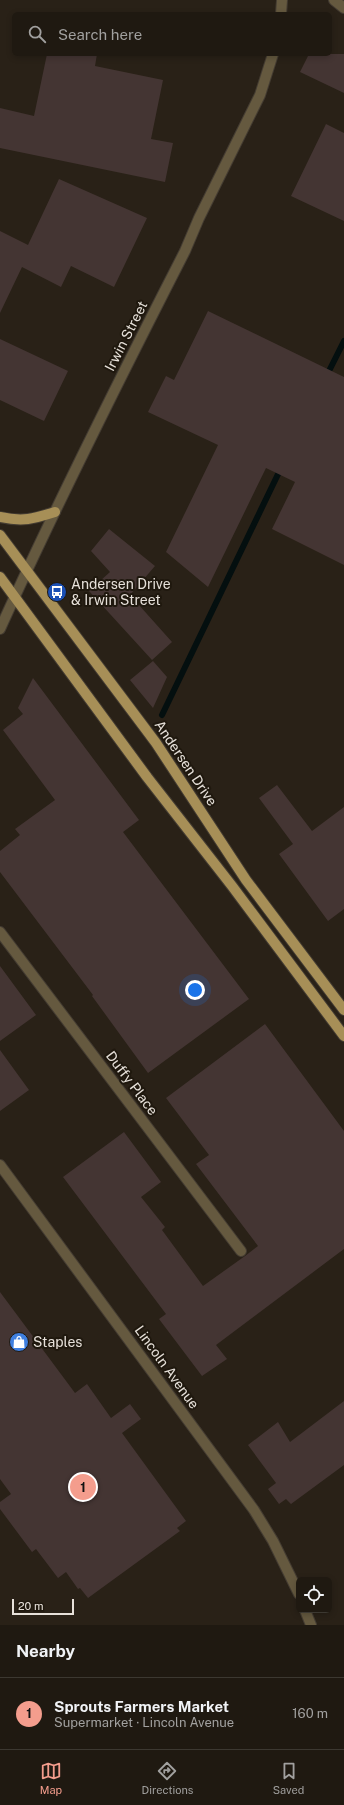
<!DOCTYPE html>
<meta charset="utf-8">
<style>
body{margin:0;font-family:"Public Sans",sans-serif;background:#2c261f;color:#f1f3f6}
.controls{position:absolute;right:12px;bottom:12px;display:grid;overflow:hidden;border-radius:6px;box-shadow:0 2px 6px #0003}
.controls button{width:36px;height:36px;display:grid;place-items:center;padding:0;border:0;border-bottom:1px solid #3c3831;background:#1f1911;color:#f1f3f6;font:20px sans-serif}
.scale{position:absolute;left:12px;bottom:10px;width:62px;box-sizing:border-box;padding-left:4px;border:2px solid #e7e1da;border-top:0;font-size:11px;line-height:14px;white-space:nowrap;color:#e7e1da;-webkit-text-stroke:3px #1f180e;paint-order:stroke}
.you{position:absolute;left:195px;top:990px;width:14px;height:14px;margin:-10px;border:3px solid #fff;border-radius:50%;background:#1a73e8;box-shadow:0 0 0 6px #1a73e833}
.badge{display:grid;place-items:center;width:26px;height:26px;border-radius:50%;background:#f49d8d;color:#111;font-size:13px;font-weight:700}
.pin{position:absolute;translate:-50% -50%;border:2px solid #fff;box-shadow:0 1px 4px #0006}
.list{margin:0;padding:0;list-style:none}
h2{display:flex;justify-content:space-between;align-items:center;height:52px;margin:0;padding:0 16px;font-size:17px}
h2 small{font-size:13px;font-weight:400;color:#a1a09f}
.list li{display:grid;grid-template-columns:26px 1fr auto;gap:12px;align-items:center;box-sizing:border-box;height:72px;padding:0 16px;border-top:1px solid #3c3831}
.list b{display:block;font-size:15px;white-space:nowrap}
.list p{margin:0;font-size:13px;white-space:nowrap;color:#a1a09f}
.list em{font-size:13px;font-style:normal;color:#a1a09f}
.icon{flex:none;width:22px;height:22px;fill:none;stroke:currentColor;stroke-width:2;stroke-linecap:round;stroke-linejoin:round}
.map{position:relative;flex:none;width:344px;height:1625px;overflow:hidden}
.search{position:absolute;background:#1f1911;box-shadow:0 2px 6px #0003;left:12px;right:12px;top:12px;height:44px;display:flex;align-items:center;gap:10px;box-sizing:border-box;padding:0 14px;border-radius:6px;color:#a1a09f;font-size:15px}
.sheet{height:124px;background:#1f1911}
nav{display:flex;justify-content:space-around;align-items:center;box-sizing:border-box;height:56px;border-top:1px solid #3c3831;background:#1f1911;font-size:11px;color:#a1a09f}
nav a{display:grid;justify-items:center;gap:2px}
nav .on{color:#f49d8d}
.map>svg:first-child{display:block}
.lines{fill:none;stroke-linecap:round;stroke-linejoin:round}
.stream{stroke:#040f0f;stroke-width:6}
.building{fill:#443533}
.minor-casing{stroke:#443c32;stroke-width:12}
.major-casing{stroke:#443c32;stroke-width:12}
.minor{stroke:#65593f;stroke-width:10}
.major{stroke:#a78f57;stroke-width:10}
.labels{text-anchor:middle;dominant-baseline:central;stroke-width:4;stroke-linejoin:round;paint-order:stroke}
.street-label{font-size:14px;fill:#e7e1da;stroke:#1f180e}
.poi-label{font-size:14px;fill:#e7e1da;stroke:#1f180e;text-anchor:start}
</style>
<div class="map">
<svg width="344" height="1625" viewBox="0 0 344 1625">
<rect width="100%" height="100%" fill="#292117"/>
<g class="lines">
<path class="stream" d="M326,377l18,-36
M162,715l119,-247"/>
</g>
<path class="building" d="M47,54h50l-2,12 68,14 -12,59 22,4 -8,39 -165,-34v-40l34,8z
M309,54h35v39l-44,-21z
M326,124l18,9v88l-53,-25z
M59,179l88,39 -33,69 -43,-21 -10,21 -39,-20 -22,46v-82l28,14z
M208,311l136,66v188l-72,-36 23,-47 -29,-14 -58,119 -42,-35 52,-107 -70,-33 18,-36 8,4z
M0,339l68,32 -24,50 -44,-21z
M109,529l46,37 -25,29 42,47 -20,18 -63,-69 21,-19 -19,-21z
M153,661l14,16 -14,31 -23,-28z
M33,678l106,142 -16,12 126,167 -101,74 -56,-77 1,-1 -93,-123v-21l20,-16 -5,-6 40,-29 -52,-70 20,-16 -5,-6z
M277,785l35,46 32,-24v102l-16,12 -49,-67 14,-10 -34,-46z
M0,966l36,49 -36,26z
M265,1024l79,107v118l-128,96 11,14 -25,17 -43,-57 7,-5 -103,-137 61,-45 37,50 -20,15 24,30 -3,3 41,56 42,-30 13,-10 -62,-82 13,-9 -43,-57z
M0,1050l29,40 -29,21z
M0,1292l75,101 12,-9 24,34 19,-14 11,15 -19,14 64,88 -9,7 3,3 -92,67 -8,-10 -2,1 -12,-17 -8,6 -22,-29 -4,3 -32,-43v-7l11,-8 -11,-15z
M344,1401v64l-53,39 -5,-5 -7,5 -11,-15 8,-6 -28,-38 30,-23 12,20z"/>
<g class="lines">
<g class="minor-casing">
<path id="minor" d="M334,0l10,8
M281,14l1,-14
M0,629c58,-128 121,-253 185,-378l14,-33 61,-123 13,-41
M0,932l241,319
M0,1165l254,345 19,31 26,53
M305,1610l6,15"/>
</g>
<g class="major-casing">
<path id="major" d="M0,517c23,5 33,2 55,-5
M0,535l156,208 90,137 98,130
M0,577l147,200 85,109 112,150"/>
</g>
<use href="#minor" class="minor"/>
<use href="#major" class="major"/>
</g>
<defs>
<g id="bus-disc" transform="scale(1)"><circle r="9.5" fill="#1a4fb4" stroke="#1f180e"/><path d="M-5-6H5V4H4V6H2V4H-2V6H-4V4H-5ZM-3.5-4V0h7V-4ZM-3.5 1.2v1.5H-2V1.2ZM2 1.2v1.5H3.5V1.2Z" fill="#fff"/></g>
<g id="shop-disc" transform="scale(1)"><circle r="9.5" fill="#3f7fe0" stroke="#1f180e"/><path d="M-5-2.5h2.3a2.7 3.5 0 0 1 5.4 0H5L5.5 6h-11ZM-1.5-2.5h3a1.5 2.3 0 0 0-3 0Z" fill="#fff"/></g>
</defs>
<g fill-rule="evenodd">
<use href="#bus-disc" x="57" y="592"/>
<use href="#shop-disc" x="19" y="1342"/>
</g>
<g class="labels">
<g class="street-label">
<text transform="translate(126 336) rotate(-63)">Irwin Street</text>
<text transform="translate(186 763) rotate(56)">Andersen Drive</text>
<text transform="translate(132 1083) rotate(53)">Duffy Place</text>
<text transform="translate(167 1367) rotate(54)">Lincoln Avenue</text>
</g>
<g class="poi-label">
<text x="71" y="584">Andersen Drive<tspan x="71" dy="16">&amp; Irwin Street</tspan></text>
<text x="33" y="1342">Staples</text>
</g>
</g>
</svg>
<div class="controls">
<button><svg class="icon" aria-label="locate" viewBox="0 0 24 24"><circle cx="12" cy="12" r="6"/><path d="M12 2v4M12 18v4M2 12h4M18 12h4"/></svg></button>
</div>
<div class="scale">20 m</div>
<div class="you"></div>
<div class="pin badge" style="left:83px;top:1487px">1</div>
<div class="search"><svg class="icon" aria-label="search" viewBox="0 0 24 24"><circle cx="10" cy="10" r="6"/><path d="M15 15l6 6"/></svg>Search here</div>
</div>
<section class="sheet">
<h2>Nearby<small></small></h2>
<ul class="list">
<li><span class="badge">1</span><div><b>Sprouts Farmers Market</b><p>Supermarket · Lincoln Avenue</p></div><em>160 m</em></li>
</ul>
</section>
<nav>
<a class="on"><svg class="icon" aria-label="map" viewBox="0 0 24 24"><path d="M3 6l6-2 6 2 6-2v14l-6 2-6-2-6 2zM9 4v14M15 6v14"/></svg>Map</a>
<a><svg class="icon" aria-label="directions" viewBox="0 0 24 24"><path d="M12 3l9 9-9 9-9-9zM9 14v-3h6M13 9l2 2-2 2"/></svg>Directions</a>
<a><svg class="icon" aria-label="saved" viewBox="0 0 24 24"><path d="M7 4h10v16l-5-4-5 4z"/></svg>Saved</a>
</nav>
